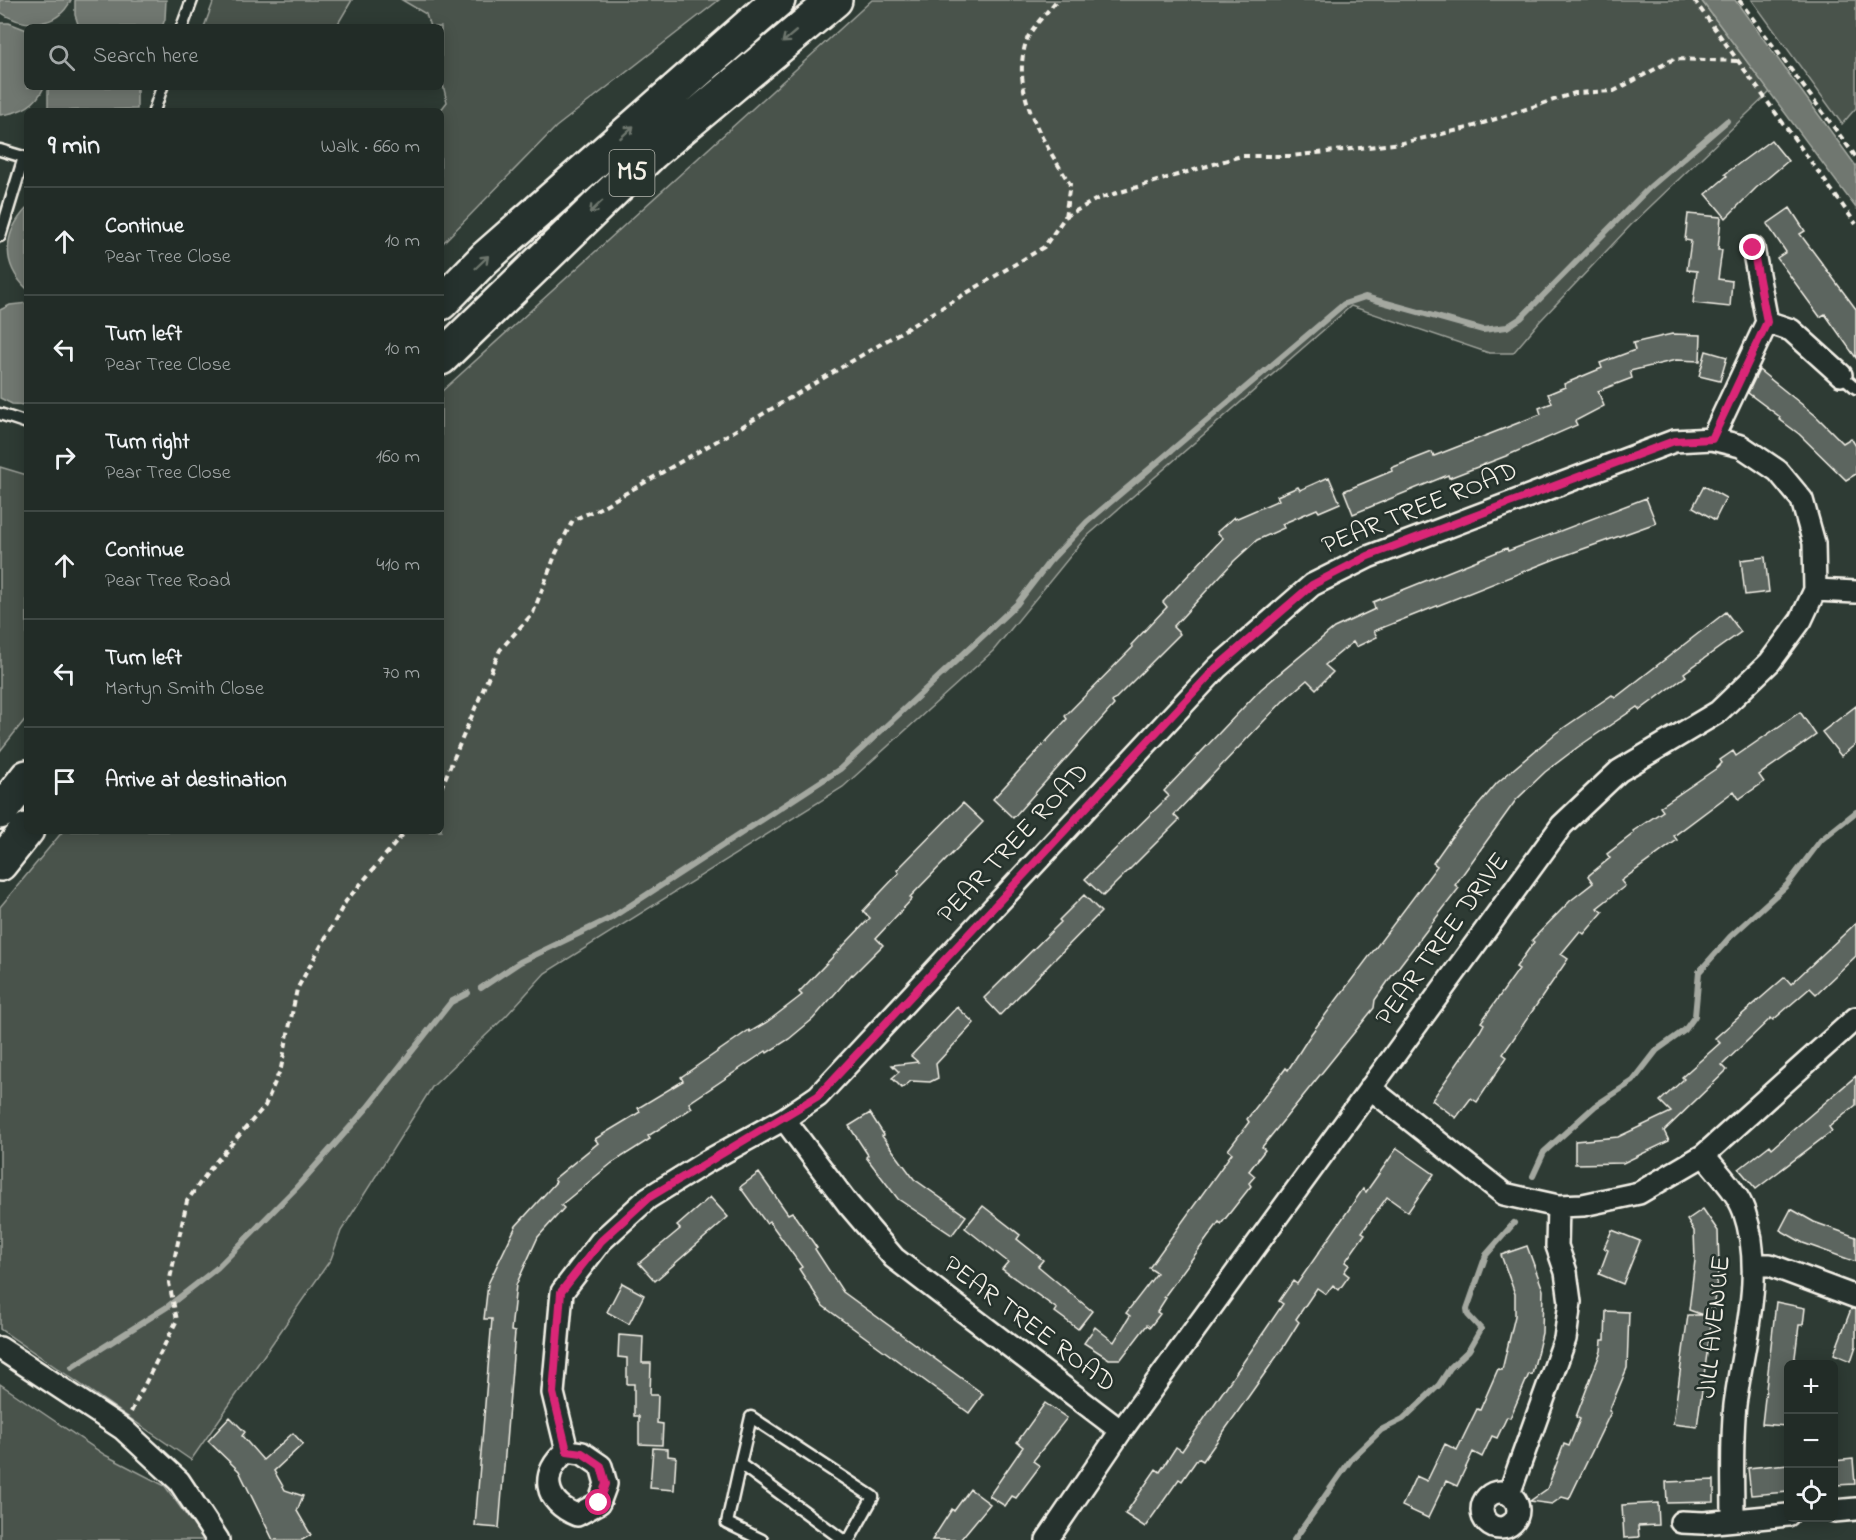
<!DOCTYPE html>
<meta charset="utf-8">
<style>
body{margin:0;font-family:"Indie Flower",sans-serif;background:#2e3833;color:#f1f3f6}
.controls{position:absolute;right:18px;bottom:18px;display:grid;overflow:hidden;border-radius:9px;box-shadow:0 3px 15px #0003}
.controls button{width:54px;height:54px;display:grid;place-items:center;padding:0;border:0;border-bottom:2px solid #3f4844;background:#222c27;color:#f1f3f6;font:30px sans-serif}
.stop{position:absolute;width:18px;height:18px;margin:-14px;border:4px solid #db2777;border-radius:50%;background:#fff}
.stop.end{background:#db2777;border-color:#fff;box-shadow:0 2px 6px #0008}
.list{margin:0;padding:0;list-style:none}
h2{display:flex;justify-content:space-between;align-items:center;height:78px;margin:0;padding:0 24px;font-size:26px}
h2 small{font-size:20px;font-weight:400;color:#a2a7a7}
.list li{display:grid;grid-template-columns:39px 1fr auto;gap:18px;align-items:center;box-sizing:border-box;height:108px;padding:0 24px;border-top:2px solid #3f4844}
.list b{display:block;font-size:22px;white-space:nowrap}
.list p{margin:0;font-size:20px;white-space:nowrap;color:#a2a7a7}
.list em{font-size:20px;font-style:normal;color:#a2a7a7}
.icon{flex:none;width:33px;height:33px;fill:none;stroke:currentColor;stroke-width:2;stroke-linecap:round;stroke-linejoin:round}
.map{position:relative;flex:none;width:1856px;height:1540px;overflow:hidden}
.search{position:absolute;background:#222c27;box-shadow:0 3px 15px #0003;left:24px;top:24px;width:420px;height:66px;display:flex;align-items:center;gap:15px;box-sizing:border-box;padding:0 21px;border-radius:9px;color:#a2a7a7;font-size:22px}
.panel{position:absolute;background:#222c27;box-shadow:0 3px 15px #0003;left:24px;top:108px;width:420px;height:726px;border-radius:9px}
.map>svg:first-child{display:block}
.green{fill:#48524c;stroke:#9ea29a;stroke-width:1.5}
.water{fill:#6f7770;stroke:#a4a8a0;stroke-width:1.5}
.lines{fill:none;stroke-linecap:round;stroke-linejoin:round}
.stream{stroke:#a4a8a0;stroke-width:6}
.building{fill:#5c655e;stroke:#f4f1e8;stroke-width:1.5}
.lane-casing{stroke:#f4f1e8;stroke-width:15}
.street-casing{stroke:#f4f1e8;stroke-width:26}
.highway-casing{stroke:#f4f1e8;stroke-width:38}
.path{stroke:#f4f1e8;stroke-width:4;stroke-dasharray:6 4.5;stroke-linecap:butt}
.lane{stroke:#26332d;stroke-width:10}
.street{stroke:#26332d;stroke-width:21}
.highway{stroke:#26332d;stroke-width:33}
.oneway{stroke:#6e766e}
.route{stroke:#db2777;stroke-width:8}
.labels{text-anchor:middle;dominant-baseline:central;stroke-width:5;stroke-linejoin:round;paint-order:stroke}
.shield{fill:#26332d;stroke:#b6b8b0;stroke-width:1.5}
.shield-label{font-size:26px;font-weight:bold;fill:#f4f1e8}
.street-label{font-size:27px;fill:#f4f1e8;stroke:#26332d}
</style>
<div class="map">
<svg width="1856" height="1540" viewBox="0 0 1856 1540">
<rect width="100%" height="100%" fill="#2e3b34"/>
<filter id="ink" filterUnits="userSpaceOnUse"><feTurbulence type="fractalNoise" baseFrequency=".0167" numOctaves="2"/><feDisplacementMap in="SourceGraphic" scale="12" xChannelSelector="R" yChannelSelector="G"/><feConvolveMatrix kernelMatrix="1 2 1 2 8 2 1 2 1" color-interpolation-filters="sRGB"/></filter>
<g filter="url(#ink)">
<path class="green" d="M214,0h138l-16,27h-132z
M402,0h317l-163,127 -115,118 -1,-134 7,-9 -6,-26v-49h-11l-4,-13z
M872,0h829l69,92 -139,133 -91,96 -27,32h-24l-138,-47 -266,232 -92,113 -150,136 -298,186 -39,43 -74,71 -91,144 -10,28 -140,201 -191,-131v-422l63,-76h378v-439z
M1752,0h104v108l-14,16z
M0,467l27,8v242l-27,34z
M0,1384l105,71 60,31 39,54h-204z"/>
<path class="water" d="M0,0h71c-14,29 -48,28 -71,12z
M166,0l-1,19 -3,8h-83l-4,-12v-15z
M1701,0h34l121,166v42z
M0,23h9l18,7v57h17c-8,19 -24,26 -44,28z
M48,87h89v22l-89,2z
M27,208v81c-26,-25 -24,-56 0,-81z
M27,303v102l-15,-1 -12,-6v-88l10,-5z"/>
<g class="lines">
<path class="stream" d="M481,988l39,-26 91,-44 229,-149 177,-165 32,-42 38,-40 257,-218 21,-7 118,33 24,-3 14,-9 129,-131 77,-66
M1533,1176l11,-24 51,-46 38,-25 24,-31 28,-20 10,-14 4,-44 31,-35 57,-52 34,-45 35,-28
M72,1367l95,-60 50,-39 79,-80 71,-80 84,-106 17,-9
M1294,1540l58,-82 29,-28 22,-11 36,-34 11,-17 19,-18 12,-21 -13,-14 -1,-6 19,-54 28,-32"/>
</g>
<path class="building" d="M1771,140l17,21 -32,27 -30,30 -20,-24 21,-18 -2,-2z
M1790,208l15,23 -5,3 56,75v49l-31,-44 -5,3 -43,-59 9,-6 -19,-28z
M1688,214l33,3 -3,33h4l-4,29 14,2 -2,26 -37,-4 4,-32 -10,-1 4,-29 -6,-1z
M1672,334l29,1 -1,26 -24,-1 -46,11 2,7 -34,13 6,15 -29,15 2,4 -71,31 -57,22 -1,-3 -95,39 -9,-23 48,-20 -1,-3 41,-16 2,4 107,-42 -2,-6 13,-5 -4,-9 17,-7 -1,-3 38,-16 -2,-5 35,-13 -2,-7z
M1706,351l21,6 -7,24 -21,-5z
M1759,370l56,45 28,28 8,-5 5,8v28l-10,6 -47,-46 -20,-15 1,-2 -32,-24z
M1329,477l11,26 -21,9 -2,-3 -35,15 2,4 -27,12 -23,21 -61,66 7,7 -68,68 2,3 -101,113 -20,-19 74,-80 -2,-3 68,-69 -2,-2 36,-38 -4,-5 60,-64 -6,-6 17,-15 1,2 44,-19 -2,-4 21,-9 2,3z
M1704,486l22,12 -11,22 -22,-13z
M1646,498l10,25 -101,36 -181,72 3,6 -21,10 -3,-5 -28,23 8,7 -17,17 -9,-9 -22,19 -111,116 5,5 -76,76 -18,-17 84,-83 -5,-5 97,-102 73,-61 41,-19 -2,-7 134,-54 1,3z
M1765,557l4,35 -24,3 -4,-35z
M1726,612l15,20 -57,41 2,3 -46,34 -3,-3 -59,40 -33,25 -29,28 -61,85 4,3 -68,89 -16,23 -1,8 -112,139 3,3 -16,21 6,5 -6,7 2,3 -30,38 -2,-2 -55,75 2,1 -9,14 3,2 -10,13 -3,-2 -26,34h-12l-25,-16 11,-16 19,15 16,-26 -4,-3 31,-40 -8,-5 83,-115 -4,-3 21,-28 -2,-3 39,-51 2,2 23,-36 126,-168 -4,-3 17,-24 47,-56 59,-50 56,-38 3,3z
M1856,706v38l-15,12 -19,-24z
M1800,712l16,23 -57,40 5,7 -25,17 -5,-8 -60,45 3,4 -56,41 4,5 -28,22 6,4 -19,22 -4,-3 -19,23 7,5 -65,95 4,3 -30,45 -6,-4 -15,20 -24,-18 48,-69 4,-7 -3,-2 38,-53 -3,-2 18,-25 -2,-2 38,-39 23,-18 -5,-7 22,-18 -3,-4 27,-21 -1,-2 30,-20 -3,-4 57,-39 5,-5 -2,-3 13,-9 3,5z
M963,803l20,19 -73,75 2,2 -36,39 7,7 -30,30 -1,-1 -39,45 -24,20 -22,14 -1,-2 -77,52 3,5 -44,28 2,3 -38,24 -51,42 3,3 -26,29 -22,48 -5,46 4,1 -16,196 -24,-2 17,-207h-8l4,-35 28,-58 40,-44 -2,-3 44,-36 -3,-4 45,-27 -2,-4 45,-27 -2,-4 68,-47 1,2 17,-10 35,-27 -3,-3 71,-74 -7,-7 36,-38 -2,-3z
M1084,895l17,17 -101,103 -16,-17 77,-76 -2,-2z
M1856,923v33l-40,38 -6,-6 -37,32 -2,-2 -49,47 5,5 -63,61 5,10 -46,22 -48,1v-23l43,-4 53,-25 -11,-11 24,-22 -2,-2 38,-34 -5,-5 70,-61 6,7z
M957,1007l17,16 -38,41 2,14 -8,4 -19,-1 -9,7 -10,-10 7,-6 -7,-7 26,-3 -7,-6z
M1856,1076v29l-27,22 3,4 -76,58 -17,-20 31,-24 2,3z
M870,1113l14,22 -2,1 32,43 52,37 -14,19 -54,-36 -32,-42 2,-2 -19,-29z
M1397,1148l37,26 -26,38 -21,-15 -25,35 3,2 -20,28 4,3 -5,7 5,4 -10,14 -6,-5 -7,9 -9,-6 -21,31 3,3 -15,24 -81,115 -5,-3 -16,23 -3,-2 -34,48 -20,-13 31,-45 4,3 16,-25 6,4 84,-122 17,-25 -4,-3 14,-20 4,3 66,-95 3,3z
M759,1173l29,41 4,-2 25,36 -2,1 28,43 140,102 -14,19 -146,-107 -24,-37 3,-2 -33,-46 -3,2 -26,-36z
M710,1197l18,20 -73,64 -16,-18 41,-34 -3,-3z
M983,1206l37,29 -3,4 26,21 -5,6 54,45 -14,18 -23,-17 2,-3 -55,-40 6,-7 -43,-34z
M1703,1209l15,22 1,34 -22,162 -24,-3 15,-109h15l-14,-5 6,-50 -1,-29 -7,-11z
M1791,1209l23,13 42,15v25l-53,-19 -23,-13z
M1612,1230l28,11 -17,43 -24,-10 9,-24 -4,-2z
M1527,1246l16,44 -1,43 -10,42 -3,-1 -19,44 -3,-1 -10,21 -5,-2 -10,21 -9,-5 -16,34 -11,-5 -18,37 -26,-12 14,-30 11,5 18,-37 12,6 20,-41 3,1 18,-41 4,1 13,-54v-22l-14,-39z
M622,1283l22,12 -15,29 -22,-12z
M1776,1302l29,6 -2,17h-4l-5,40h-6l-2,61 -24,-2z
M1851,1309h5v37l-5,15 -17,-7z
M1606,1311l23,1 -2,56 -18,43 2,1 -42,87 -7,-2 -10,7 -22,-3 17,-12 17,-45 5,2 11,-27 -4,-2 25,-66 1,-11h3z
M619,1335l24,2 -1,26h9l-1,32h8l-1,28 6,1 -1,21 -23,-1v-28h-5v-32h-7v-26l-9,-1z
M1045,1403l22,15 -34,43 7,5 -24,32 -4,-2 -7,10 -16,-10 34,-49 -6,-5z
M230,1417l15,15 -3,4 21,24 30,-27 10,11 -29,27 11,19 18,6 -6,15 14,24 -9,5h-29l-34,-69 -31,-30z
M653,1448l15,1v7l8,1 -2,33 -24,-2z
M1853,1459l2,25 -19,1 -2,-24z
M1788,1464v28l-37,3 -3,-27z
M1714,1480v22l-47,1 -1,-21z
M970,1489l20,15 -30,36h-28l20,-31 2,2z
M1658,1503l1,22 -21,1 1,11 -15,1 -2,-33z"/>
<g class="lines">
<g class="lane-casing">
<path id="lane" d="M182,27l10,-27
M154,111l8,-24
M0,150l27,8
M0,236l24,-79
M1841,375l15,13
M0,414l27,9
M740,1464l-13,59 35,17
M843,1540l-103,-76 11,-47 122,80 -24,43"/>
</g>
<g class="street-casing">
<path id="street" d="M1767,322l24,8 50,45
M1712,439l55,-117 -14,-74
M1815,590l41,2
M1370,1088l134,106 54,12 25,-1 56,-12 65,-38 152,-137
M1704,1155c12,16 33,36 40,56 22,64 -1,130 -9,194 -4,38 -2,77 -2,115
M1754,1265h16l86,32
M0,1348l123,81 56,52 39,59
M567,1451l-14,-58 9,-101 39,-51 47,-43 58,-36 78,-43
M567,1451l15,2 19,13 5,18 -7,19 -22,12c-33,-13 -38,-42 -10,-64z
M1482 1510a18 18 0 1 1 36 0a18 18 0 1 1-36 0Z
M1509,1494l56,-155 5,-37 -4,-30 -9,-26 1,-40
M1834,1511l22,-2
M1681,1522l23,1 84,-8
M1047,1540l74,-109 441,-606 57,-54 99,-59 52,-50 31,-42 14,-30 -1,-47 -12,-43 -24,-29 -37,-25 -29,-7 -38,2 -306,116 -56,28 -95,83 -399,428 -34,23 64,85 46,54 227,173"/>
</g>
<g class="highway-casing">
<path id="highway" d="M441,303l44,-45 293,-258
M441,358l211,-205 183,-153
M0,812l27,-35
M0,864l27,-34"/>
</g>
<path class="path" d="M1694,0l162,224
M1739,0l117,157
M1065,217l32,-18 144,-43h51l110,-13 66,-15 107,-35 39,-2 60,-32 65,2
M441,788l59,-138 33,-37 23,-60 17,-33 27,-12 136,-78 308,-183 21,-30 5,-33c-26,-42 -60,-91 -44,-142 5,-15 22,-30 31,-42
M131,1412l46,-92 -8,-37 18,-82 26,-36 52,-59 16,-38 16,-79 49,-88 60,-70
M1496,1528l1,12"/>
<use href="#lane" class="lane"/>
<use href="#street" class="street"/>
<use href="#highway" class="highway"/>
</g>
<defs><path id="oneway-shaft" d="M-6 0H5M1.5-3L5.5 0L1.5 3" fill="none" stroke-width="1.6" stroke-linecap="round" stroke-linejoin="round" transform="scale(1.5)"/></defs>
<g class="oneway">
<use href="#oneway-shaft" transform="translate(789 37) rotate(140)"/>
<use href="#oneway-shaft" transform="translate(627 132) rotate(-42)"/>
<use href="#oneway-shaft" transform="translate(596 207) rotate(136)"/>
<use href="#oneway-shaft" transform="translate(482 262) rotate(-44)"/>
</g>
</g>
<g class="lines" filter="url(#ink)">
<path class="route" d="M599,1503l7,-19 -5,-18 -19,-13 -15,-2 -14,-58 8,-101 40,-51 47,-43 170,-102 398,-428 96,-83 56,-29 306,-115 38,-2 55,-117 -14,-74"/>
</g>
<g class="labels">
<rect class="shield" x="609.5" y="150" width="45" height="46" rx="4.5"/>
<g class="shield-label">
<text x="632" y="173">M5</text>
</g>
<g class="street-label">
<text transform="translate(1420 509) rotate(-22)">PEAR TREE ROAD</text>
<text transform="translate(1014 844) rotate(-47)">PEAR TREE ROAD</text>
<text transform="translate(1443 940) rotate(-54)">PEAR TREE DRIVE</text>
<text transform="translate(1029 1325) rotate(37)">PEAR TREE ROAD</text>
<text transform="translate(1715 1327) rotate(-84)">JILL AVENUE</text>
</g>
</g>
</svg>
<div class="controls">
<button>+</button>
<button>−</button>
<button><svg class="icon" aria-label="locate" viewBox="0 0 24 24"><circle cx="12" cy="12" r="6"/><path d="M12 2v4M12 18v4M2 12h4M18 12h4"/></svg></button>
</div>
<div class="stop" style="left:599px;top:1503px"></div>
<div class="stop end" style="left:1753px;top:248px"></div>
<div class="search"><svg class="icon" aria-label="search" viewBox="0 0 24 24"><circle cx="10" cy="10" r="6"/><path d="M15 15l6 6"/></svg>Search here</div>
<section class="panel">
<h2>9 min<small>Walk · 660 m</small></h2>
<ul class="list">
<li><svg class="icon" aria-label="ahead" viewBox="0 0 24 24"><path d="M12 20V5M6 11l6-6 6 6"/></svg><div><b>Continue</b><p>Pear Tree Close</p></div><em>10 m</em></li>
<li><svg class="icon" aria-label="left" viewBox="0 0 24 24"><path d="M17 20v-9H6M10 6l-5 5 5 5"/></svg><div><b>Turn left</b><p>Pear Tree Close</p></div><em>10 m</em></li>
<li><svg class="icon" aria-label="right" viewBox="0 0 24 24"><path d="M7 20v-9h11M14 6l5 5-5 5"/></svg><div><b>Turn right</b><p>Pear Tree Close</p></div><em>160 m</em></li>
<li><svg class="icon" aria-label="ahead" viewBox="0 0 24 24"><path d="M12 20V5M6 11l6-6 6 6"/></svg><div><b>Continue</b><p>Pear Tree Road</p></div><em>410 m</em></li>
<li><svg class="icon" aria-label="left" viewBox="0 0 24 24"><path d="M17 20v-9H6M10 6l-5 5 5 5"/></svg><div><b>Turn left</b><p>Martyn Smith Close</p></div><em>70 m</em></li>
<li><svg class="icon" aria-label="arrive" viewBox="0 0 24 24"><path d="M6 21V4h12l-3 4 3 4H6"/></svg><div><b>Arrive at destination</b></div></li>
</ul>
</section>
</div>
